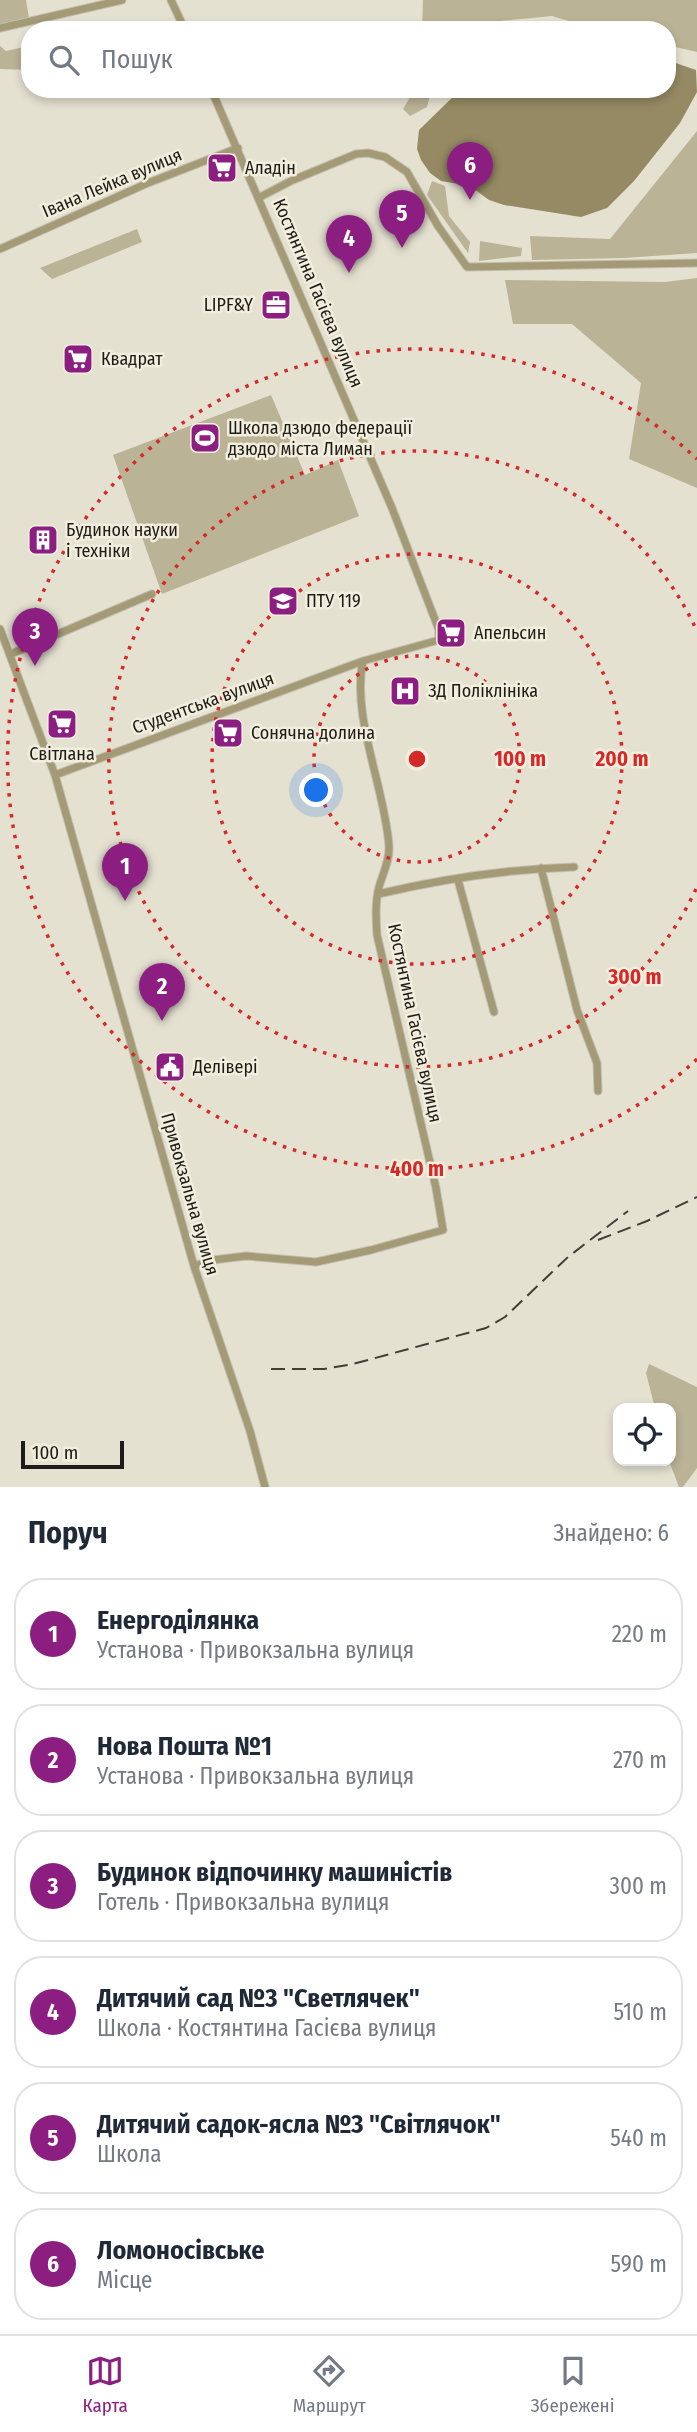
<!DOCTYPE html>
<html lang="uk">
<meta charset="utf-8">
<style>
body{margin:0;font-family:"Fira Sans Condensed",sans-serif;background:#f2f2f3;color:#1f2937}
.controls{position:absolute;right:21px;bottom:21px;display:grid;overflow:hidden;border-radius:14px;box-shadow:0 4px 10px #0003}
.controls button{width:63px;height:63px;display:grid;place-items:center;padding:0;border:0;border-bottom:2px solid #e0e1e3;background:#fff;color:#1f2937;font:35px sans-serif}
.scale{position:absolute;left:21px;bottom:18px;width:103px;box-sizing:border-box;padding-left:7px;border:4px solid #1d1c16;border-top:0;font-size:19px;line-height:24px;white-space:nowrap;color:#1d1c16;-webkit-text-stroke:5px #f2eede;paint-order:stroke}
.you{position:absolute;left:317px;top:791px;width:24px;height:24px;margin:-18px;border:5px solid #fff;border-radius:50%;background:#1a73e8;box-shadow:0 0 0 10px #1a73e833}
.badge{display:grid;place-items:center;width:46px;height:46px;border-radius:50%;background:#8c1e82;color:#fff;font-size:23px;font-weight:700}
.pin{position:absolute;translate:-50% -58px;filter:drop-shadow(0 2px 4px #0008)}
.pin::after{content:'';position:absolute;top:37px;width:24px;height:21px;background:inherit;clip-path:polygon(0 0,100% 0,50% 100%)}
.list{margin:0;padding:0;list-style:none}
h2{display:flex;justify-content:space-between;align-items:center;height:91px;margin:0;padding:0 28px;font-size:30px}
h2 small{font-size:23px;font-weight:400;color:#747a83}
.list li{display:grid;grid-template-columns:46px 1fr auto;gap:21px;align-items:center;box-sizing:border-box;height:112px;margin:0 14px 14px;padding:0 14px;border:2px solid #e0e1e3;border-radius:28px}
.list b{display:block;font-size:26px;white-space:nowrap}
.list p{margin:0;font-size:23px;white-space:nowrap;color:#747a83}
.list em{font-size:23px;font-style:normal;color:#747a83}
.icon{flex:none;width:38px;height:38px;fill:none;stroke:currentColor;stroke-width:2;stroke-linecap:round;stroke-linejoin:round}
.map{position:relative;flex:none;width:697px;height:1487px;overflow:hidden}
.search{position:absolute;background:#fff;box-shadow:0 4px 10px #0003;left:21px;right:21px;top:21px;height:77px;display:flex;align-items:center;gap:18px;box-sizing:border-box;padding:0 24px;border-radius:28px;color:#747a83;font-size:26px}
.sheet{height:847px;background:#fff}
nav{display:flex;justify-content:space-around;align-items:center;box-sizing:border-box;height:98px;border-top:2px solid #e0e1e3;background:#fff;font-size:19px;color:#747a83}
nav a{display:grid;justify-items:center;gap:4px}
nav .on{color:#8c1e82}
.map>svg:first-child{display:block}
.green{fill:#bbb396}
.water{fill:#958a63}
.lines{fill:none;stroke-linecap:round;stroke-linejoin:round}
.minor-casing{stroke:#c1beaf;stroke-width:9}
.minor{stroke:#a59a76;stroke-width:7}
.rail{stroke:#3f3e36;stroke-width:2;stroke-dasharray:14 7;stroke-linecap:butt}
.ring{fill:none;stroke:#d62828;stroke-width:3.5;stroke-dasharray:3.5 7}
.labels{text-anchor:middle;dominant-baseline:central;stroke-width:5;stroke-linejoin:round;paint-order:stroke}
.poi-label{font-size:18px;fill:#1d1c16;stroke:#f2eede;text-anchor:start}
.street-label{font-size:18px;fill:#1d1c16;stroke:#f2eede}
.centre{fill:#d62828;stroke:#f2eede;stroke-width:3.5}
.ring-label{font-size:21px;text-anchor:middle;font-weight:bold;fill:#d62828;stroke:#f2eede;stroke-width:5;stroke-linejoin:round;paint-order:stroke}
</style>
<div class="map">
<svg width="697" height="1487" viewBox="0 0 697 1487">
<rect width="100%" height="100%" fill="#e5e1d1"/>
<path class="green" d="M0,0h26l3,18 -29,8z
M423,0h274v52l-30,-7v-15h-68l-47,-14 -51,5 -8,9h-71z
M0,46l6,5 22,-5 2,24 -30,-1z
M415,89h21l-5,3 -4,15 -17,9 -7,-7z
M697,131v122l-73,5 -92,2 -2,-24 80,3z
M432,181l13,5 4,30 21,26 -2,11 -41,-58z
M137,229l5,13 -90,37 -12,-11z
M480,241l42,7 -1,8 -42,5z
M697,278v210l-68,-29 12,-76 -69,-59h-59l-8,-44 160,2z
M271,395l34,80 33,-15 21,56 -197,78 -49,-139z
M649,1364l48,23v81l-14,19h-4l-10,-26 2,-53h-16l-9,-35z"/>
<path class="water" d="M667,60l29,10 1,22 -17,31 -46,58 -27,27 -26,9 -77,-12 -15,-5 -19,-14 -29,-5 -11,-8 -9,-13 -4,-11 2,-19 42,-41h206z"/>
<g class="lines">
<g class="minor-casing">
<path id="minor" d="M171,0l14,30
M0,28l122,-28
M260,197l33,-17 63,-26 12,-1 17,4 22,15 31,54 29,41 230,-4
M0,249l148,-66 90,-35
M0,629l55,146 139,491 56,165 15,56
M11,654l141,-60
M55,775l308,-114
M541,868l36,142 20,53 1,28
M458,880l36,132
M378,894c64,-15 131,-25 196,-27
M194,1266l19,-6 33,-4 70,6 55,-12 72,-20 -7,-42 -59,-253c-1,-16 -2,-32 2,-48 4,-14 11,-27 10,-41 -4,-58 -38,-130 -26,-185l76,-21v-10l-47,-122 -181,-419"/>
</g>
<use href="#minor" class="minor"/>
<path class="rail" d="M598,1240l49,-19 50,-24
M271,1369h53l29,-5 133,-36 19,-11 63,-60 60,-46"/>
</g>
<g class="ring">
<circle cx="417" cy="759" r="103"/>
<circle cx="417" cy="759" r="205"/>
<path d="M696 889A308 308 0 1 1 696 629"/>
<path d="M697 1059A410 410 0 1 1 697 459"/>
</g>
<defs>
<g id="supermarket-square" transform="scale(1.575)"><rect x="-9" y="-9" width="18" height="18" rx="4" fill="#8c1e82" stroke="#f2eede"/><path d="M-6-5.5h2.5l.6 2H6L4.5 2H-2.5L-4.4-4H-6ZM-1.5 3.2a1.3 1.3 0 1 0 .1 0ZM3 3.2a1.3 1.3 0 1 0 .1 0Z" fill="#fff"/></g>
<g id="office-square" transform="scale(1.575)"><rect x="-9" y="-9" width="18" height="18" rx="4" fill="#8c1e82" stroke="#f2eede"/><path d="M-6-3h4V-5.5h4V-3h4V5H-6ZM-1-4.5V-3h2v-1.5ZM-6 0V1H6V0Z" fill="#fff"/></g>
<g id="stadium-square" transform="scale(1.575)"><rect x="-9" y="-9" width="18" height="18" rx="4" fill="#8c1e82" stroke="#f2eede"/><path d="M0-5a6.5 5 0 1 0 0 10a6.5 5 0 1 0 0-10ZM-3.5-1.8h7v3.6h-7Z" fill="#fff"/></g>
<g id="building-square" transform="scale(1.575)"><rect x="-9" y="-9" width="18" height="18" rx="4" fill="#8c1e82" stroke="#f2eede"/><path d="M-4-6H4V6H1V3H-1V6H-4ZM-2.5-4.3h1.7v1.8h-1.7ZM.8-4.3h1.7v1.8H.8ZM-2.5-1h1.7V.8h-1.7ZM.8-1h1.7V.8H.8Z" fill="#fff"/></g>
<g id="school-square" transform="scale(1.575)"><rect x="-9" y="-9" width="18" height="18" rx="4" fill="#8c1e82" stroke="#f2eede"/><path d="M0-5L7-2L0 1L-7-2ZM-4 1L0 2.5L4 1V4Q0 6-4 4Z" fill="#fff"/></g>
<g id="hospital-square" transform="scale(1.575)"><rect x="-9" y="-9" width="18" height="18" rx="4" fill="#8c1e82" stroke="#f2eede"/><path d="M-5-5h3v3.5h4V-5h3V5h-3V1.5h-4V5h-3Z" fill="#fff"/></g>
<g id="civic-square" transform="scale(1.575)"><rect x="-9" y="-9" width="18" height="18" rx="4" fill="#8c1e82" stroke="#f2eede"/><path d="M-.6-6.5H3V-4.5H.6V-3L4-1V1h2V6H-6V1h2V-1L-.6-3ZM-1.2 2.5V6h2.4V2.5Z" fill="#fff"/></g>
</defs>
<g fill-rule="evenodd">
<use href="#supermarket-square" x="222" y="168"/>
<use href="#office-square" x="276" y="305"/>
<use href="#supermarket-square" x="78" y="359"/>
<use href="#stadium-square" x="205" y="438"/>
<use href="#building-square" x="43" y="540"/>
<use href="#school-square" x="283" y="601"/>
<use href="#supermarket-square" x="451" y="633"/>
<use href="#hospital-square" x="405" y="691"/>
<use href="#supermarket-square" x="62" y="724"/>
<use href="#supermarket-square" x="228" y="733"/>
<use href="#civic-square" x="170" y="1067"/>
</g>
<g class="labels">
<g class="poi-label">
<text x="245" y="168">Аладін</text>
<text x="253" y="305" text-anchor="end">LIPF&amp;Y</text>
<text x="101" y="359">Квадрат</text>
<text x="228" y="428">Школа дзюдо федерації<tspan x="228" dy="21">дзюдо міста Лиман</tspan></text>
<text x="66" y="530">Будинок науки<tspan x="66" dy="21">і техніки</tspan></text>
<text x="306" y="601">ПТУ 119</text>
<text x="474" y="633">Апельсин</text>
<text x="428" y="691">ЗД Поліклініка</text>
<text x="251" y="733">Сонячна долина</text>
<text x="62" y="754" text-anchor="middle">Світлана</text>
<text x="193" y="1067">Делівері</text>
</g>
<g class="street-label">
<text transform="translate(112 183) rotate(-23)">Івана Лейка вулиця</text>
<text transform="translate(318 293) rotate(67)">Костянтина Гасієва вулиця</text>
<text transform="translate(203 703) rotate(-20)">Студентська вулиця</text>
<text transform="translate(415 1023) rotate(78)">Костянтина Гасієва вулиця</text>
<text transform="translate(190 1194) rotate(74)">Привокзальна вулиця</text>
</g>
</g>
<circle cx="417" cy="759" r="10" class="centre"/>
<g class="ring-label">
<text x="520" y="766">100 m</text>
<text x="622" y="766">200 m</text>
<text x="635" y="984">300 m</text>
<text x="417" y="1176">400 m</text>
</g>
</svg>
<div class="controls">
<button><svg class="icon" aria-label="locate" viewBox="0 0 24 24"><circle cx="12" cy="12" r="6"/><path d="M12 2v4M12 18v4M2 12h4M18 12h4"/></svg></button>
</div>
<div class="scale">100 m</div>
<div class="you"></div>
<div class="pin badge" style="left:125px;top:901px">1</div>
<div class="pin badge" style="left:162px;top:1021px">2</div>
<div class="pin badge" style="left:35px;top:666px">3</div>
<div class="pin badge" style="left:349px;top:273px">4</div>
<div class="pin badge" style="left:402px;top:248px">5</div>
<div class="pin badge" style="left:470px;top:200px">6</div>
<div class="search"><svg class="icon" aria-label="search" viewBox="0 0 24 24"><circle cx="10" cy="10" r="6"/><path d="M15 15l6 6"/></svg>Пошук</div>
</div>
<section class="sheet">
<h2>Поруч<small>Знайдено: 6</small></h2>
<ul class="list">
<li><span class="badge">1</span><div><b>Енергоділянка</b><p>Установа · Привокзальна вулиця</p></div><em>220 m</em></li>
<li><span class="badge">2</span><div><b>Нова Пошта №1</b><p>Установа · Привокзальна вулиця</p></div><em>270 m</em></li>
<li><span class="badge">3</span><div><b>Будинок відпочинку машиністів</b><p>Готель · Привокзальна вулиця</p></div><em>300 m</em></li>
<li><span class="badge">4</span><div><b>Дитячий сад №3 &quot;Светлячек&quot;</b><p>Школа · Костянтина Гасієва вулиця</p></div><em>510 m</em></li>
<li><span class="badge">5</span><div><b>Дитячий садок-ясла №3 &quot;Світлячок&quot;</b><p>Школа</p></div><em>540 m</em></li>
<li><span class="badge">6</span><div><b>Ломоносівське</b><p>Місце</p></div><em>590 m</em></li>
</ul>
</section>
<nav>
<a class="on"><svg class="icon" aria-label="map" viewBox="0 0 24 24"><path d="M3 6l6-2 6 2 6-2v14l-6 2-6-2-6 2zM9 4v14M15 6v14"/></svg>Карта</a>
<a><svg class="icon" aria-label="directions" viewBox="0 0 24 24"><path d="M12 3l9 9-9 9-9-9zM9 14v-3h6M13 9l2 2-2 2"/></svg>Маршрут</a>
<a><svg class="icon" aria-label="saved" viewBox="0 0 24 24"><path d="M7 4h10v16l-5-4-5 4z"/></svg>Збережені</a>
</nav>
